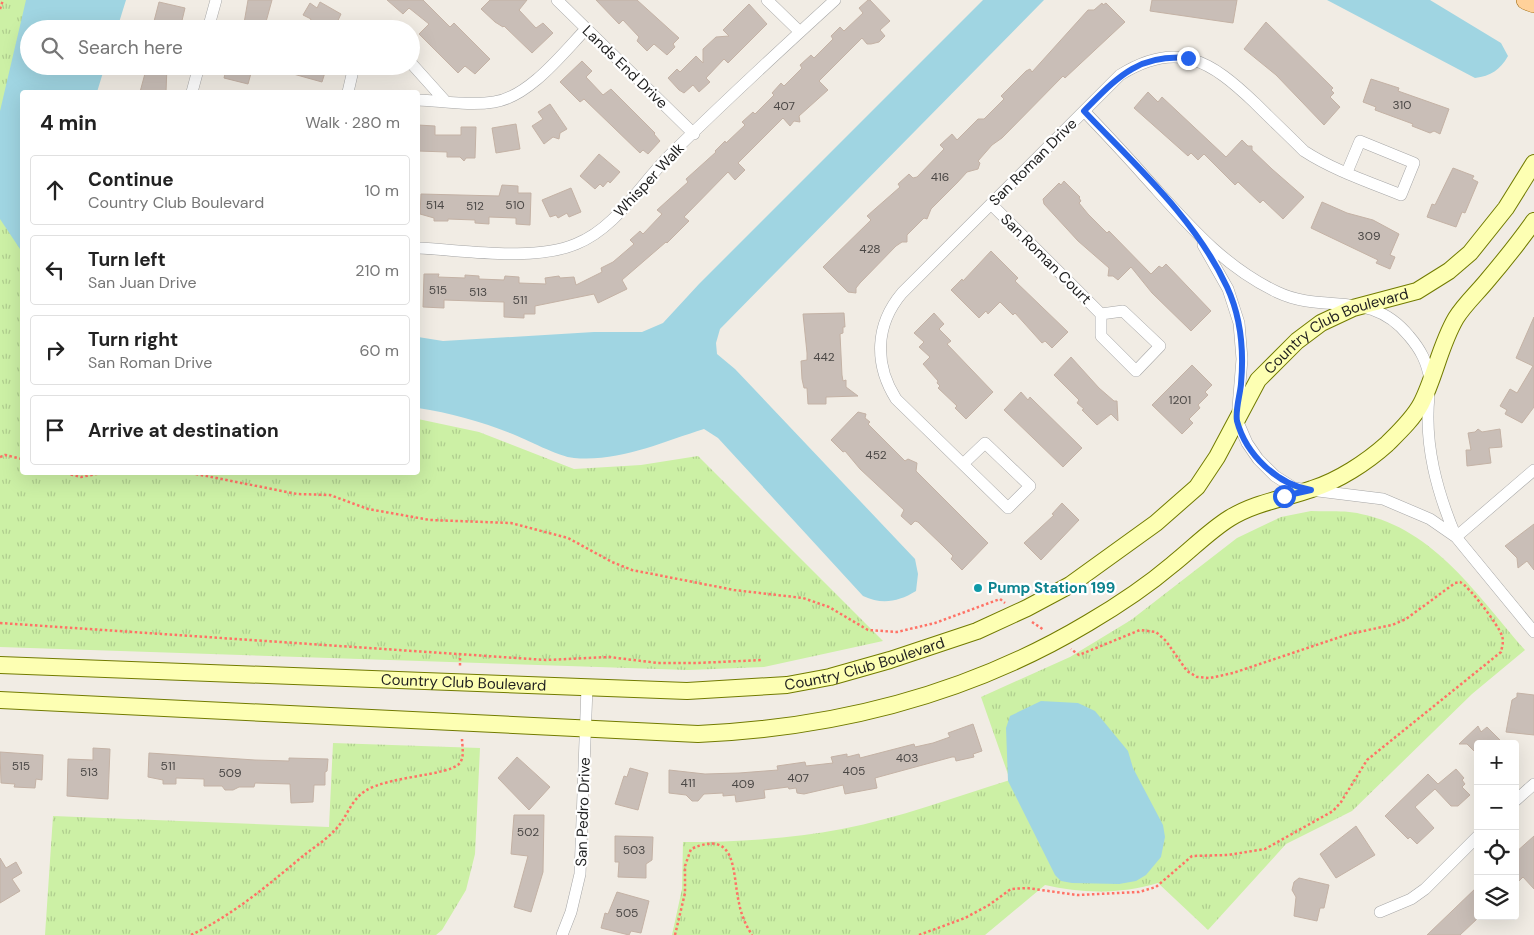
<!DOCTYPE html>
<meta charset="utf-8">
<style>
body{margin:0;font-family:"DM Sans",sans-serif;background:#f6f6f6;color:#222}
.controls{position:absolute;right:15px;bottom:15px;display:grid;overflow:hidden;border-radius:5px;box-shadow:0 5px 20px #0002}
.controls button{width:45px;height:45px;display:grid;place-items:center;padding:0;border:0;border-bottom:1px solid #e0e0e0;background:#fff;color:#222;font:25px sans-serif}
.stop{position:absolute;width:15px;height:15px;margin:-11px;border:4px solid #2563eb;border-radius:50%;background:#fff}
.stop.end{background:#2563eb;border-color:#fff;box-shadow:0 1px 5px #0008}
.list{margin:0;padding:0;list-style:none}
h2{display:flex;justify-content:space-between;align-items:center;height:65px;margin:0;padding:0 20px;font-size:21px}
h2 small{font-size:16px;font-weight:400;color:#767676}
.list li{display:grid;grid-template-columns:32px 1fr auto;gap:15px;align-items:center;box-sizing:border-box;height:70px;margin:0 10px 10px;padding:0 10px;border:1px solid #e0e0e0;border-radius:5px}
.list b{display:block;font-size:19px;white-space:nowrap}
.list p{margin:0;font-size:16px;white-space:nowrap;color:#767676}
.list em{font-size:16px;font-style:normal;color:#767676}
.icon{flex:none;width:28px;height:28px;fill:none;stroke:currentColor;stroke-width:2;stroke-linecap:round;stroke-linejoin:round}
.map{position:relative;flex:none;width:1534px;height:935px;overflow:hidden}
.search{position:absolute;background:#fff;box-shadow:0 5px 20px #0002;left:20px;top:20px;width:400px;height:55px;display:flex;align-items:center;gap:12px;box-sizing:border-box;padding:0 18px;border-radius:28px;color:#767676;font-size:19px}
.panel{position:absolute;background:#fff;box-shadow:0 5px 20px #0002;left:20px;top:90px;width:400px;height:385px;border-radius:5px}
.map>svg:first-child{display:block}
.grass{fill:url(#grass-tufts)}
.water{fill:#a0d5e2}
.building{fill:#c9beb7;stroke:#c4b2a5}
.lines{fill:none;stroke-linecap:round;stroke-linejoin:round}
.street-casing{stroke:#a6a6a6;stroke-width:12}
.secondary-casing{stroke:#727b00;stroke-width:18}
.primary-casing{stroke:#996200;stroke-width:20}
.path{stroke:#ff7266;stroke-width:2.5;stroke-dasharray:2.5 2.5;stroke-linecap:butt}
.street{stroke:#fff;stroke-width:11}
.secondary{stroke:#fdffb3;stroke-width:16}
.primary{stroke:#ffd19a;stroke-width:19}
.route{stroke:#2563eb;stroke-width:6}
.culture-dot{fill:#0f9aa8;stroke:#fff;stroke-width:2}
.labels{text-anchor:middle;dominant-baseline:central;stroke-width:4.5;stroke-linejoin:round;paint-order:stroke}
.number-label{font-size:12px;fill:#4a4745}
.street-label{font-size:15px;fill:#1f1f1f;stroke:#fff}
.culture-label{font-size:15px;font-weight:bold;fill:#0d838f;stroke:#fff;text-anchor:start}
</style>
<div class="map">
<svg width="1534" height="935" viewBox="0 0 1534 935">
<defs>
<pattern id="grass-tufts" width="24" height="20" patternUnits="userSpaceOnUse" patternTransform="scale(1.25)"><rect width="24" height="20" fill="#ccf0a5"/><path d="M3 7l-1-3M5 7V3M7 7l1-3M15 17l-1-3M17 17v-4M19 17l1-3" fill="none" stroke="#afcd8e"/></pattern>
</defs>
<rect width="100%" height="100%" fill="#f1ece4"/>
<path class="grass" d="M0,0h30l-1,66 -7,26v380h396v-53l61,13 95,37 67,-4 57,-9 185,185 -119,26 -76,3 -688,-23z
M1311,511c16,1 35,-1 50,3 74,15 117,83 164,136l-53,44 -120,117 -66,33 -78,86 -50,-47c-36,11 -76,11 -113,2l-60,50h-313l10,-46 1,-47c53,0 107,-3 159,-13 57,-11 113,-32 168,-49l-29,-83 89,-40 61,-37 106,-82 44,-21z
M333,743l147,5 -5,106 -9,36 -24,40 -6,5h-391l8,-119 276,11z"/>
<path class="water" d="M26,0h100l-9,29h-88v37h76l-8,26h-75v160l-22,-33v-108z
M983,0h61l-324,329 -4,14 1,11 18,15 180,190 3,15 -2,17c-18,11 -34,14 -53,5l-145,-158 -14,-9c-42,13 -84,33 -130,29 -15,-1 -48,-19 -64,-25 -30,-12 -60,-20 -92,-25v-71l25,4 151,-9h48l21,-9 36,-39z
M1327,0h103l71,43 7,13c-8,14 -17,20 -33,22z
M1041,701l37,2 17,8 33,40 5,17 30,57 2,12 -4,20 -15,18 -10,6 -17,3 -47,-1 -11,-2 -6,-6 -47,-94 -2,-53 4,-12z"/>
<path class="building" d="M248,0h24l-8,29h-21z
M387,0h36l27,27 4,-4 36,36 -15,15 -10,-8 -7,7 -39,-39 10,-10 -20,-16 -6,6z
M490,0h37l-8,10 17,18 7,-5 10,10 -21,20 -28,-27 -1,1 -8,-5 -14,-13z
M596,0h41l42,38 -6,6 2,3 -8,8 -13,-11 -7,7 -10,-10 2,-4 -16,-17 -4,4z
M868,0h2l20,21 -10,9 5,6 -6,6 -8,2h-4l-5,-6 -43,43 9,9 -29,26 1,6 -6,-1 -4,5 -7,-8 -45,45 7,7 -10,10 -7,-8 -44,45 5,4 -22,22 -1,-1 -44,38 5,9 -29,14 -4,-9 -59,12v8h-11v4l-20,-1v-15l-60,-2v8l-21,-1 1,-33h15l-1,3 27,1v-3l14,1v3l25,1 1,-4 14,1v6l27,1 -1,-6 14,-2 1,2 14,-1 2,8 26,-13 -1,-4 12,-6 21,-18 -4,-4 10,-9 3,3 19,-20 -5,-4 31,-28 -2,-3 30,-27 -1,-1 10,-10 1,2 19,-18 -3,-3 11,-10 2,2 19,-19 -2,-2 9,-10 3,3 18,-18 -2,-3 11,-10 3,3 19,-19 -2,-3 9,-9 4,4 19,-18 -4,-5z
M1152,0h85l-4,23 -83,-12z
M159,2l26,6 -5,21h-28z
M320,2l21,12 -7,15h-28l5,-10 -8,-4 7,-12 7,5z
M1102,3l1,2 3,-2 19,19 -60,56 -2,-2 -61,62 -10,7 -14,16 2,2 -2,6 -11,3 -10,11 -26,26 -4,10 -3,-1 -17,17v7h-5l-6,4 -36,37 -4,5v5l-8,-1 -25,-25 48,-47 -4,-4 33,-29 -2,-3 11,-10 4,4 4,-1 27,-28 -4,-4 12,-11 5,6 21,-21h6l20,-20 -3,-3 25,-25 4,-2 2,3 56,-62h6z
M749,4l18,20 -39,39 -4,-4 -18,19 4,4 -11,10 -6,-7 -9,8 -5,-3 -11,-12 9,-9 3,3 16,-16 7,7v-14l13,-12 13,-1 -6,-6z
M1266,22l67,66 -2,2 3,3 -4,4 10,10 -16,18 -48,-50 -32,-26z
M582,61l10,10 -6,6 17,18 8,-6 44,44 -1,1 6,7 -12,13 -5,-4 -3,3 -56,-54 -4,3 -20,-20z
M147,66h20l-1,26h-26z
M227,66h26l-5,18 -24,-6z
M280,66h47l-5,16 -43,-12z
M1371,79l28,9 -1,3 51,18 -9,25 -6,-3 -4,2 -18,-7 1,-2 -38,-14 1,-3 -13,-5z
M1148,92l10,10 4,-5 64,60 16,-17 6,6h4v4l20,19 32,28 -21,22 -20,-19 -3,3 -22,-21 -3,3 -31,-31 -6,6 -7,-7 -3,3 -54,-48z
M550,104l17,25 -7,4 -1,6 -6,-2 -9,7 -12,-18 11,-7 -5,-7z
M516,124l4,25 -24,4 -4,-25z
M418,125l17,1v9h26v-8h15l-1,31h-9l-2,3 -4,-4h-13v-5l-29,-1z
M599,154l21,18 -10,11 -2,-2 -5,6 -3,-3 -5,5 -15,-13z
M1453,168l21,8 -2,3 6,3 -13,31 -3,-1 -6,15 -29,-10 5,-13 3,1z
M1064,181l16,16 -1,1 2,3 -2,2 9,11 19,19 2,-2 42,43 8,-8 3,2 4,-4 45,47 -20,20 -39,-38 -21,-26 -13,13 -5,-4h-5l1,-8 -31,-27 -34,-37 -1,-5 16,-16 2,2z
M502,185l16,1v7h13l-1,32 -14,-1v-6l-27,-1v7l-14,-1v-3l-27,-1v2h-14v-3l-14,-4 1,-20 78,2z
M571,188l10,24 -12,5 -2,-4 -9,5 -2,-3 -6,2 -8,-17z
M1322,202l25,11 26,7 26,14 -9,21 5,2 -5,12 -14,-6 2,-3 -67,-32z
M991,251l27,27 -3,3 53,51 -16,16 -7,-7 -3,2 -27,-30 -2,2 -13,-13 -12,12 -2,-3 -7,7 -28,-28 11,-11 1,2z
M844,313l1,14h-2v6l-3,1 2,41 1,6 3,-1v7l12,9 -32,1v7h-18l-1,-16h-3l-2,-9 -1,-18 6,-1v-7l-4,-39z
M934,313l10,11 -5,5 12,12 -4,3 46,48 -27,27 -11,-11 2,-2 -19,-18 2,-2 -3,-3 1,-2 -15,-17 7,-7 -11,-10 5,-5 -10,-9z
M1534,317v90l-12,16 -17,-9 2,-4 -7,-4 10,-17 7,4 16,-27 -17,-8z
M1071,357l28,31 15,13h3l1,20 -7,-7 -14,11 -15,-15 2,-1 -7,-6 2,-3 -25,-25z
M1192,365l20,20 -7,7 3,3 -10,10 2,3 -11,11 4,4 -11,11 -30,-29z
M1021,392l7,8 2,-3 4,4 48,47 -19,19 -59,-57z
M858,412l8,2 -1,4 5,4 -2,2 37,37 3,-2 9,4 -1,8 72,72 -26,27 -11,-11 2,-3 -11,-11 -24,-23 -3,-1 -4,4 -10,-9 3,-6 -44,-41 -15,-18 -2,1 -12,-12z
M1478,429l4,3 18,-3 2,18 -13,1 2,15 -24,3 -1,-16h5l-3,-17 7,-1z
M1062,503l17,17 -38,40 -17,-17 30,-28 -2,-1z
M1534,524v46l-7,-9 -9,7 -1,-10 -12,-12z
M1517,693l17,2v40l-28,-3 6,-32 5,-3z
M973,724l9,27 -9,3 1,3 -18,4 -1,-4h-3l-77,21 2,10 -32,6 -2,-9 -39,9 -7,-1 -1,-5 -7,1 -1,-2 -24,3 1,8 -29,4 -1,-7 -12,1v-3l-19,1 -6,7h-6l-6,-6 -17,-2v-23l36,4 34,-1 39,-3 -1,-4 28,-4 1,4 27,-3 -2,-6 16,-3v3l12,-3 1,4 54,-14 1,3 18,-4 17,-6 -2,-4z
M1478,726l3,6 6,-5 17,17h-26v11l-11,-11h-8z
M93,748l17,1 -2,50 -41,-3 1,-37 25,1z
M0,752l43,3 -1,25 -6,-1 -1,9 -21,-1 1,-3 -14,-1z
M149,753l106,7 34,1v-3l39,1 -1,12 -2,1v13h-11l-1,17 -22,1 -1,-19 -35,-1 -1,4h-15l-6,3h-8l-3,-4h-18v-7l-28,-1v6h-13v-4l-15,-3z
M517,757l33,30 -21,23 -31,-32z
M630,768l18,5 -10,37 -23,-6 9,-28 3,1z
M1456,769l8,9 -2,2 3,4 -3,3 8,8 -12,11h-7l-16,-17 -20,18 19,21 -17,16 -7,-7 -2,2 -23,-23 43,-42 10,10z
M514,815h30l-1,57 -12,40 -17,-5 14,-51 -17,-2z
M1356,826l19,29 -39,23 -16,-24z
M615,836l38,1 -1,23 -6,4v14l-28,-1 1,-15h-4z
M1534,836v53l-11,-12 -8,8v-32z
M0,858l6,10 10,-6 6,11 -10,6 8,12 -20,12z
M1299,878l30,7 -5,23h-4l-3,13 -23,-5 2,-19 -4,-7 2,-8z
M1478,886v32l-18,17h-33z
M617,892l32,9 -8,32 -10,-2 -2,4 -28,-7 4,-15 3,1z"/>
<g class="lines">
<g class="street-casing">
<path id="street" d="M557,0l137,134
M767,0l33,32
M208,29l8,-29
M411,63l35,39
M192,92l7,-26
M348,92l6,-26
M418,100c24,1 52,6 76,2 35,-5 69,-49 92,-73
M1084,111c21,22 42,44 62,67 40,44 76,88 131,114 48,23 93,-4 132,44 12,14 18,26 21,44
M991,204l110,110v22l35,35 24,-25 -37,-35 -22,3
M1203,245l25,44 11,34 3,36 -5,61 10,23 11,16 17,17 19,12 89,11 47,20 26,18 78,95
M418,248c46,2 115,14 158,-4 40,-16 63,-58 93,-88 54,-53 110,-105 166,-156
M1429,396c-5,49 8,96 27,141
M963,464l22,-21 45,43 -22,22 -112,-109c-22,-35 -21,-74 6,-106l218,-218c58,-36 91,-14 135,28 16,16 33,32 49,48 29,19 65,31 97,44l13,-32 -54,-22 -13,31
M1456,537l78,-67
M1515,801l19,-17
M1380,912l31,-13 14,-10 53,-53
M562,935l9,-23 9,-38 7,-187"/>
</g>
<g class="secondary-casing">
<g id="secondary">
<path id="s1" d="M0,665l687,26 100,-6 43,-8 60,-17 87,-29 50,-23 43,-23 86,-62 41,-36 20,-30 41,-77 39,-39 24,-18 32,-15 64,-17 32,-20 21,-18 36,-45 28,-45"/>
<path d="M0,700l698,34c137,-6 271,-40 390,-111 29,-17 59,-37 85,-59 19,-15 36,-33 57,-46 26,-16 54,-19 82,-29 26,-8 55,-27 75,-45 12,-12 26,-25 34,-40 14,-27 19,-59 35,-86 8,-13 20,-24 30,-36 17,-20 33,-40 48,-61"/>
</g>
</g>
<g class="primary-casing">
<path id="primary" d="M1526,0l8,3"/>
</g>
<path class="path" d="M0,9l3,-9
M0,457l5,-2 17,4
M61,472l20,5 25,-5
M186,472l111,22 33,1 38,14 62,11 81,3 57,15 44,24 20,8 102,20 69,8 26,9 39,23 29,2 38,-9 65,-24 5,4
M1032,622l12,8
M0,623l546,37 63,-3 49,6h39l66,-3
M460,653v15
M191,935c42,-20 77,-50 112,-79 10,-8 23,-16 32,-26 12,-12 15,-29 30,-39 24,-15 81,-15 94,-27 6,-6 3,-18 3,-26
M675,935l10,-42v-27l6,-17c47,-21 41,24 48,54 2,11 7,23 13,32
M919,935l46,-17 24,-13 22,-16 16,-1 50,7 62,-3 17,-5 36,-31 36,-1 37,-6 68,-38 8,-9 26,-42 134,-108c1,-5 3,-11 1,-16 -3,-10 -32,-49 -42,-54l-5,1 -49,36 -14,6 -43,9 -116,39 -23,5 -13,-1 -10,-6 -21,-30 -10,-9 -16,-2 -61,25 -8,-6"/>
<use href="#street" class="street"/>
<use href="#secondary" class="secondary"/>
<use href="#primary" class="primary"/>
</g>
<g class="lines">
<path class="route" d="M1188,58c-51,-4 -71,20 -104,53 51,54 111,107 143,176 14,30 17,64 14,97 -1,11 -6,27 -4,37 9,34 41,64 74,69l-27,6"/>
</g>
<circle class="culture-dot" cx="978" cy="588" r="5"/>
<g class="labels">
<g class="number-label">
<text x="1402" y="105">310</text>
<text x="784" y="106">407</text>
<text x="940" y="177">416</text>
<text x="435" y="205">514</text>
<text x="515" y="205">510</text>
<text x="475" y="206">512</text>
<text x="1369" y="236">309</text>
<text x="870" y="249">428</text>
<text x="438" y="290">515</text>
<text x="478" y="292">513</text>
<text x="520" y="300">511</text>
<text x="824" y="357">442</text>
<text x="1180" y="400">1201</text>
<text x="876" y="455">452</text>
<text x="907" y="758">403</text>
<text x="21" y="766">515</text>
<text x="168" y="766">511</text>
<text x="854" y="771">405</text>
<text x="89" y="772">513</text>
<text x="230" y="773">509</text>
<text x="798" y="778">407</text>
<text x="688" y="783">411</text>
<text x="743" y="784">409</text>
<text x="528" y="832">502</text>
<text x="634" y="850">503</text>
<text x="627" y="913">505</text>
</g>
<g class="street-label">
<text transform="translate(625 67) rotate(44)">Lands End Drive</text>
<text transform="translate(1033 162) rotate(-45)">San Roman Drive</text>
<text transform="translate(649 180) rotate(-47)">Whisper Walk</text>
<text transform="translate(1046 259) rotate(45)">San Roman Court</text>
<text stroke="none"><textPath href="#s1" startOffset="1468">Country Club Boulevard</textPath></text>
<text stroke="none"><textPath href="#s1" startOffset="868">Country Club Boulevard</textPath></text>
<text stroke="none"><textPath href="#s1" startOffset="464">Country Club Boulevard</textPath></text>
<text transform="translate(583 812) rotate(-88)">San Pedro Drive</text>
</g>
<g class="culture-label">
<text x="988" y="588">Pump Station 199</text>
</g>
</g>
</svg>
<div class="controls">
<button>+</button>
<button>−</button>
<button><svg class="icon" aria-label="locate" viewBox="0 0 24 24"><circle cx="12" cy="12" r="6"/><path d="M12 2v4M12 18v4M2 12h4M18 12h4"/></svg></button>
<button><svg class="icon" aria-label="layers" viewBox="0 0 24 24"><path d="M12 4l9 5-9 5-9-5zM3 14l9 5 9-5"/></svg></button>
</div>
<div class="stop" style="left:1284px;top:496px"></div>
<div class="stop end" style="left:1188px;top:58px"></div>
<div class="search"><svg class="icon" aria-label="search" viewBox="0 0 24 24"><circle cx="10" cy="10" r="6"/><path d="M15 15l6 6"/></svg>Search here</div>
<section class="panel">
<h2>4 min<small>Walk · 280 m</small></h2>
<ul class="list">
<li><svg class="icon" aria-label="ahead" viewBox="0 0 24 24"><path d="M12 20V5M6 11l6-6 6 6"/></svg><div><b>Continue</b><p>Country Club Boulevard</p></div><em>10 m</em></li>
<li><svg class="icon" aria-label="left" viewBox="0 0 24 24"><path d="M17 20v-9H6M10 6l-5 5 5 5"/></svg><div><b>Turn left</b><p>San Juan Drive</p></div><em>210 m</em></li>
<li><svg class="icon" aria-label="right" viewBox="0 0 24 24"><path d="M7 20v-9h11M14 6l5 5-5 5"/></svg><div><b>Turn right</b><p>San Roman Drive</p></div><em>60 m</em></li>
<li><svg class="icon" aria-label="arrive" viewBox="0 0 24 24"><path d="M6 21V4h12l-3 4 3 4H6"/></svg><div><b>Arrive at destination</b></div></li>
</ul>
</section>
</div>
